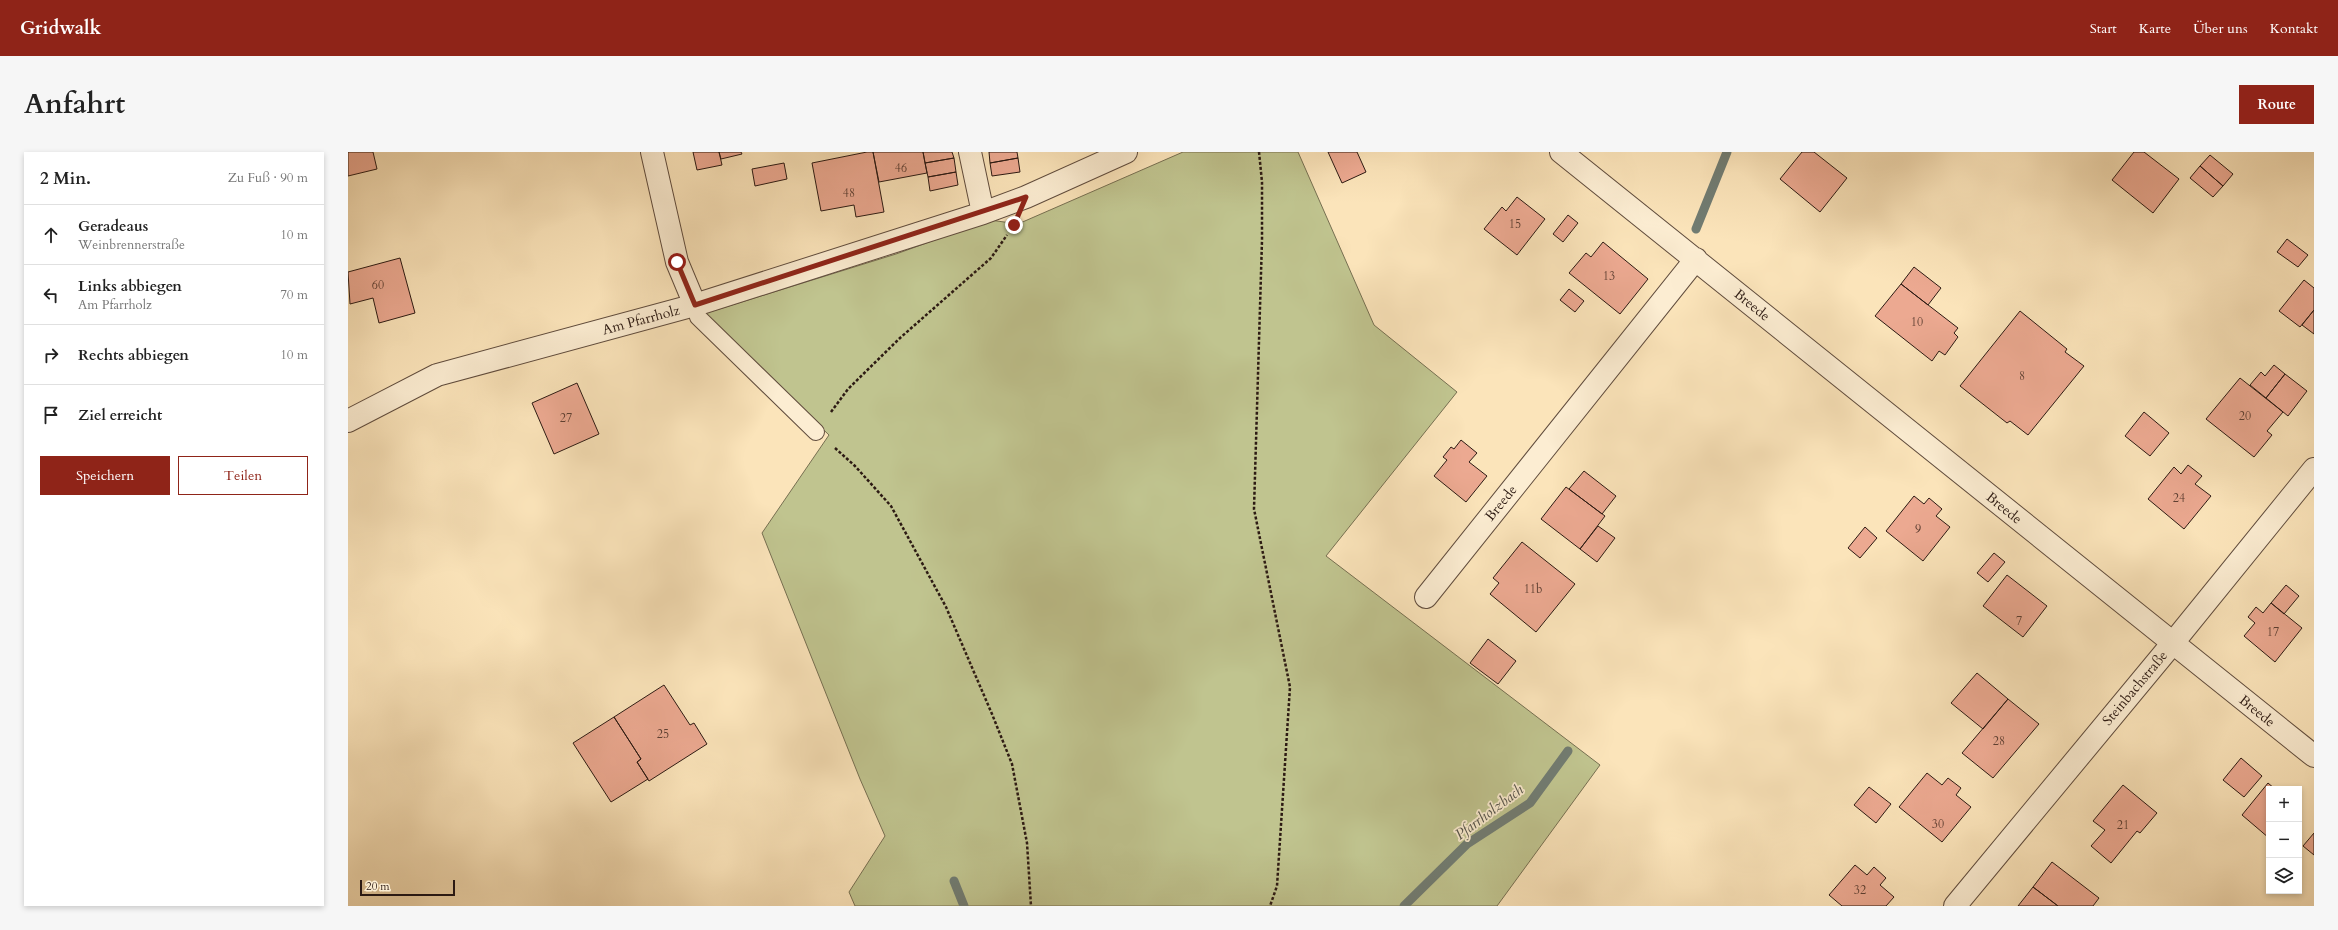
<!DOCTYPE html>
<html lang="de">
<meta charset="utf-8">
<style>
body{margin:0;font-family:Cardo,serif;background:#f6f6f6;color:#222}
.controls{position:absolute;right:12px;bottom:12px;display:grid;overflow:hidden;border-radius:0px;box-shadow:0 2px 6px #0003}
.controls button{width:36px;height:36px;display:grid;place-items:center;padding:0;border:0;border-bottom:1px solid #e0e0e0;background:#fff;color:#222;font:20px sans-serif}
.scale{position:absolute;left:12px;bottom:10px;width:95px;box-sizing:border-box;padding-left:4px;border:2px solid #2c1a13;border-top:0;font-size:11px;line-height:14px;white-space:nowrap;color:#2c1a13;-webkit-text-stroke:3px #fcedd2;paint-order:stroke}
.stop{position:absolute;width:12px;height:12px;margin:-9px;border:3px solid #8f2418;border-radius:50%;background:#fff}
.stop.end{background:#8f2418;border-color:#fff;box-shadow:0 1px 4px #0008}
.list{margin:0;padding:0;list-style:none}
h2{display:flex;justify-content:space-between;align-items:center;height:52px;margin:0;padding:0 16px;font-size:17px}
h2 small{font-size:13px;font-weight:400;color:#767676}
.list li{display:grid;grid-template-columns:26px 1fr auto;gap:12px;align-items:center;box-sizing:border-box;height:60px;padding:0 16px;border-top:1px solid #e0e0e0}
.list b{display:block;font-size:15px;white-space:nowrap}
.list p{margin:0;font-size:13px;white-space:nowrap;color:#767676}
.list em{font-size:13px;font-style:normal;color:#767676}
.actions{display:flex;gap:8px;padding:12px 16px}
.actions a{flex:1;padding:9px 0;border:1px solid #8f2418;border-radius:0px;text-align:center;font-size:14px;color:#8f2418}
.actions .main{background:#8f2418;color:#fff}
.icon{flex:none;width:22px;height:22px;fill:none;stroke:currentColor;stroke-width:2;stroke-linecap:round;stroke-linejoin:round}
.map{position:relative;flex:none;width:1966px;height:754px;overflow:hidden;border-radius:0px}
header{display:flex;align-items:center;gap:24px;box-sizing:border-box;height:56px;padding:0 20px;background:#8f2418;color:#fff}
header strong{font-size:19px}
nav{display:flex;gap:22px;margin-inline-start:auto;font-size:14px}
.intro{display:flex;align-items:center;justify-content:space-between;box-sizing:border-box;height:96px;padding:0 24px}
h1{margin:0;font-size:28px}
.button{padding:10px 18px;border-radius:0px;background:#8f2418;color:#fff;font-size:14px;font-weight:700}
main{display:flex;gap:24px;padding:0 24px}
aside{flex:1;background:#fff;border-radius:0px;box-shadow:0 2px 6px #0003}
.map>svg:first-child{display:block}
.green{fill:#c0c48f;stroke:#766f51}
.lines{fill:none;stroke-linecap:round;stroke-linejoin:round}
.stream{stroke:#717c72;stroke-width:9}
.building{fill:#eca991;stroke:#2c1a13}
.service-casing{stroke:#604c3d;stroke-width:18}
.minor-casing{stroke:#604c3d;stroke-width:24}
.path{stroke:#2c1a13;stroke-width:2.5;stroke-dasharray:3 2;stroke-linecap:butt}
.service{stroke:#fcedd2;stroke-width:16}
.minor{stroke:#fcedd2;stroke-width:22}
.route{stroke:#8f2418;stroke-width:5}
.labels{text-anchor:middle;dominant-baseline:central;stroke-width:3.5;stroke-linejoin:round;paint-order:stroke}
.number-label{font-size:12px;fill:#5c3e32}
.street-label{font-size:14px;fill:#2c1a13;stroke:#fcedd2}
.water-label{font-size:15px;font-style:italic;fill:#54534a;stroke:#fcedd2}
</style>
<header>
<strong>Gridwalk</strong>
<nav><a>Start</a><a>Karte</a><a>Über uns</a><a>Kontakt</a></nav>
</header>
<div class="intro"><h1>Anfahrt</h1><a class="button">Route</a></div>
<main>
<aside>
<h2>2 Min.<small>Zu Fuß · 90 m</small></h2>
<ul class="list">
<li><svg class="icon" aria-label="ahead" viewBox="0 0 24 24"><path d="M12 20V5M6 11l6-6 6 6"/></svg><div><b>Geradeaus</b><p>Weinbrennerstraße</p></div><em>10 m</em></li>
<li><svg class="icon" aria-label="left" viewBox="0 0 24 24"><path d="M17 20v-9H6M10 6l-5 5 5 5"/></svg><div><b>Links abbiegen</b><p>Am Pfarrholz</p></div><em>70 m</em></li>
<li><svg class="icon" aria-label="right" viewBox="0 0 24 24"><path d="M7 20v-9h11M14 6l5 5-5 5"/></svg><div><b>Rechts abbiegen</b></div><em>10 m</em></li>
<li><svg class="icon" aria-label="arrive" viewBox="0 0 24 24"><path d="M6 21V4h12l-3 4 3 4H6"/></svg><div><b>Ziel erreicht</b></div></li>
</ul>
<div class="actions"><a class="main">Speichern</a><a>Teilen</a></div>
</aside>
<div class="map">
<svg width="1966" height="754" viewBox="0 0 1966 754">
<rect width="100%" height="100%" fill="#fbe4ba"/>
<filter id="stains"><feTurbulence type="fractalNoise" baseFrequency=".005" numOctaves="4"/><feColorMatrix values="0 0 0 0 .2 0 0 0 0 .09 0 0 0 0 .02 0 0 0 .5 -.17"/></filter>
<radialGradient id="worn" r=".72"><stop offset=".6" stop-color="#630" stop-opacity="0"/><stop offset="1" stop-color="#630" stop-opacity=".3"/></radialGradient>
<path class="green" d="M835,0h115l76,173 83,67 -131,164 274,209 -103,141h-642l-6,-14 36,-56 -25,-57 -98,-246 67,-98 -126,-121 193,-60 94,-34 28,4z"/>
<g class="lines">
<path class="stream" d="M1348,77l31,-77
M606,729l10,25
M1056,754l63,-62 63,-41 38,-52"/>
</g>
<path class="building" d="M0,0h25l4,17 -29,7z
M345,0h26l3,13 -25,5z
M371,0h22l1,2 -21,5z
M519,0h6l11,60 -28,5 -2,-12 -33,6 -9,-48z
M525,0h50l4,21 -48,9z
M575,0h29l2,6 -29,5z
M641,0h28l1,6 -28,5z
M980,0h29l9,20 -24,11z
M1454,0h12l33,26 -27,34 -40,-33z
M1786,0h10l35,27 -26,34 -41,-33z
M1862,3l23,19 -10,12 -23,-20z
M606,6l2,14 -28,5 -3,-14z
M670,6l2,14 -28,4 -2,-13z
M436,11l3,16 -32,7 -3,-17z
M1852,14l23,20 -10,11 -23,-19z
M608,20l2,13 -28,6 -2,-14z
M1169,45l28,22 -28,36 -33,-26 18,-22 4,4z
M1220,63l10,8 -15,19 -10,-8z
M1939,87l21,16 -10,12 -21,-15z
M1255,90l45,37 -28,35 -51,-41 17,-20 5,4z
M52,106l15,55 -36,10 -6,-25 -23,6 -2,-32z
M1566,115l27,21 -13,17 -27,-21z
M1956,128l10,8v22l-14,17 -21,-16z
M1553,132l57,44 -4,5 4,4 -13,18 -6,-4 -7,10 -57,-45z
M1221,137l15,12 -9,11 -15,-12z
M1966,158v24l-12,-9z
M1672,159l47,38 -2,3 19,14 -56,69 -18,-14 -3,2 -47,-37z
M1926,213l11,9 -19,24 -16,-13 11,-13 4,4z
M1937,222l22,17 -19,25 -22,-18z
M1892,226l43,34 -16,19 5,4 -18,22 -48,-38z
M229,231l22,51 -45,20 -22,-51z
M1796,260l25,21 -19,23 -25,-20z
M1113,288l16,13 -8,9 18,14 -21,26 -32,-26 13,-16 -4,-3 8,-10 3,2z
M1840,313l14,11 -7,8 16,12 -27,33 -36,-30 26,-32 7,7z
M1236,319l32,25 -14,18 -33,-25z
M1218,335l39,29 -25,33 -39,-30z
M1566,344l10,8 5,-6 13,11 -6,7 14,11 -27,34 -37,-30z
M1250,374l17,12 -18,24 -17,-13z
M1517,375l12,11 -17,20 -12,-10z
M1174,390l53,42 -39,48 -46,-38 9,-11 -6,-5z
M1646,401l11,9 -17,20 -11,-9z
M1659,423l40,31 -24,31 -40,-31z
M1938,433l13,11 -15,18 -13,-11z
M1923,451l31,25 -27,34 -31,-26 11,-13 -7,-6 8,-10 7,6z
M1140,487l28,22 -18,23 -28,-21z
M1629,521l31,26 -25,30 -32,-26z
M316,533l26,40 4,-2 13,21 -58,37 -12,-19 4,-3 -27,-42z
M1660,547l31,25 -46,54 -31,-25z
M266,565l27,42 -4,3 11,17 -37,23 -38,-59z
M1893,606l21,18 -18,21 -21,-17z
M1579,621l15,12 6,-7 13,10 -5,7 15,12 -29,35 -43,-35z
M1920,631l7,6h-6v49l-27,-23z
M1775,633l34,28 -17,20 -3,-2 -26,32 -20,-17 14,-16 -12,-9z
M1521,635l22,17 -15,19 -22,-18z
M1966,681v22l-11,-9z
M1704,710l47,36 -6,8h-35l-25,-19z
M1507,713l12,10 7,-8 12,11 -6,7 14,12 -8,9h-44l-13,-11z
M1685,735l25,19h-40z"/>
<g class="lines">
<g class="service-casing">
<path id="service" d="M347,153l3,12 118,115"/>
</g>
<g class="minor-casing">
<path id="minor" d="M304,0l25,110 18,43
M622,0l13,61
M1213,0l753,604
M0,269l89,-46 258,-70 288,-92 43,-16 100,-45
M1078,445l270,-338
M1607,754l217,-262 142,-175"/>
</g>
<path class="path" d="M911,0l3,30v58l-8,269 36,178 -13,199 -7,20
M483,260l17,-23 52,-51 91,-80 16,-23
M487,296l20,18 36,40 55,101 46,107 20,50 15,79 4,63"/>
<use href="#service" class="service"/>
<use href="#minor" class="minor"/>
</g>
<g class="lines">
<path class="route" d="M329,110l18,43 331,-108 -12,28"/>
</g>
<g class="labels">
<g class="number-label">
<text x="553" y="16">46</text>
<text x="501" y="41">48</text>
<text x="1167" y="72">15</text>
<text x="1261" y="124">13</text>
<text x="30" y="133">60</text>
<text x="1569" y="170">10</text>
<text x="1674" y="224">8</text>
<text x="1897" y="264">20</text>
<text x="218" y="266">27</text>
<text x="1831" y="346">24</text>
<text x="1570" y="377">9</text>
<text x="1185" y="437">11b</text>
<text x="1671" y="469">7</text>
<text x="1925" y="480">17</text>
<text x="315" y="582">25</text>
<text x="1651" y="589">28</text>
<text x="1590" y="672">30</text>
<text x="1775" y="673">21</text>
<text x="1512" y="738">32</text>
</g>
<g class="street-label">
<text transform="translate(1404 153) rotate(39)">Breede</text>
<text transform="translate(293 168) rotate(-15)">Am Pfarrholz</text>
<text transform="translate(1153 351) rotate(-51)">Breede</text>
<text transform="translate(1656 356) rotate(39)">Breede</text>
<text transform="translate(1787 536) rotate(-50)">Steinbachstraße</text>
<text transform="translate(1909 559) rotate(39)">Breede</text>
</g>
<g class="water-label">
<text transform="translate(1141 660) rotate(-37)">Pfarrholzbach</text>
</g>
</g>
<rect width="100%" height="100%" filter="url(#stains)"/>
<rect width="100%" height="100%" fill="url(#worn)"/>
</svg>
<div class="controls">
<button>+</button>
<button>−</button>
<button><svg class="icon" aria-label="layers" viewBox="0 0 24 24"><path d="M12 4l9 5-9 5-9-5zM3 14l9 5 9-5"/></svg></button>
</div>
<div class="scale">20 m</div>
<div class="stop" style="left:329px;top:110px"></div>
<div class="stop end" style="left:666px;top:73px"></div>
</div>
</main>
